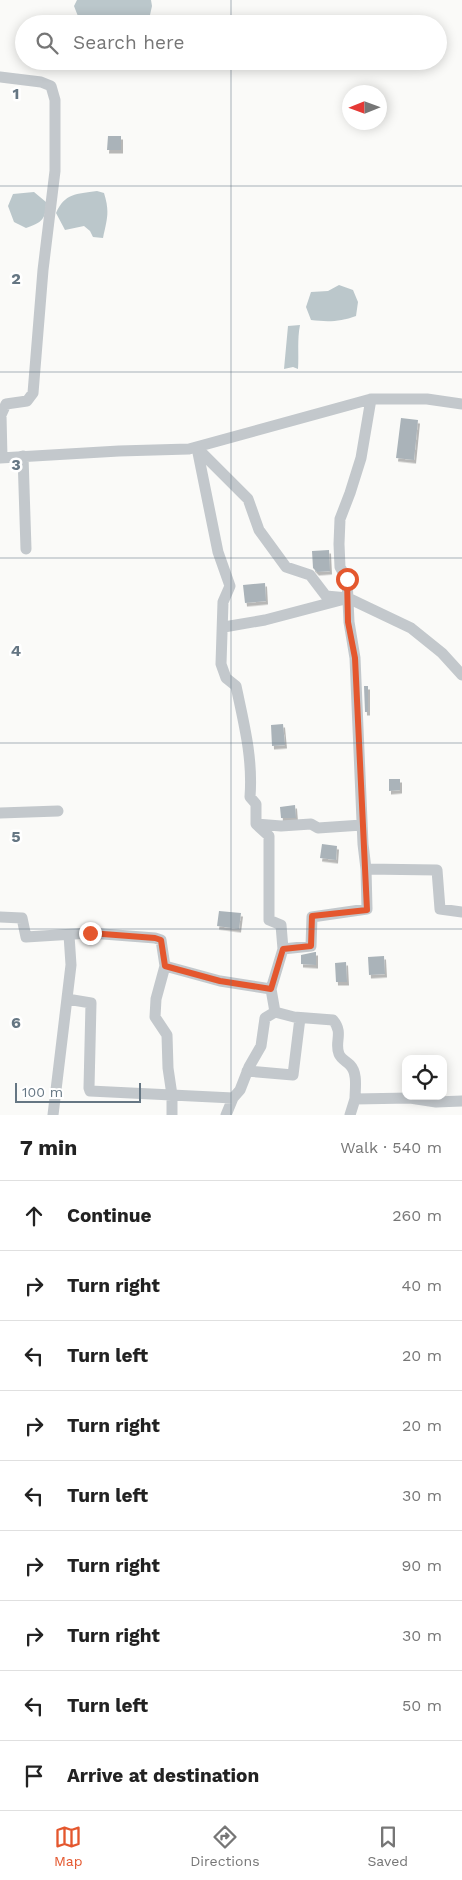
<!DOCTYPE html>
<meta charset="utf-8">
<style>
body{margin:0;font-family:"Work Sans",sans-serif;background:#f6f6f6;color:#222}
.controls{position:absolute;right:15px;bottom:15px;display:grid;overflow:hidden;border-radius:10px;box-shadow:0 2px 12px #0003}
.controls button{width:45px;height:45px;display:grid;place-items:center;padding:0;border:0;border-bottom:1px solid #e0e0e0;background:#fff;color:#222;font:25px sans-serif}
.compass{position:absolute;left:342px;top:85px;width:45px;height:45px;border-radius:50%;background:#fff;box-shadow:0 2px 12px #0003;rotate:269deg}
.scale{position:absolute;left:15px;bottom:12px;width:126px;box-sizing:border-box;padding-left:5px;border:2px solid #657683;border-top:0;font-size:14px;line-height:18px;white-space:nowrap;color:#657683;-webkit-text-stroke:4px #fff;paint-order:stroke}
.stop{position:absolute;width:15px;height:15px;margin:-11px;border:4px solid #e4572e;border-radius:50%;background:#fff}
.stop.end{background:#e4572e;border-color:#fff;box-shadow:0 1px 5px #0008}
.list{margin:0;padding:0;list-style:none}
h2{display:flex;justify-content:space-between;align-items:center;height:65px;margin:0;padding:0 20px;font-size:21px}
h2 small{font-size:16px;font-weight:400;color:#767676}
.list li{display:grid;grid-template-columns:32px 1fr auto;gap:15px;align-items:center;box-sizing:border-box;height:70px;padding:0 20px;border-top:1px solid #e0e0e0}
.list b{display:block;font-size:19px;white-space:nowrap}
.list em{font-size:16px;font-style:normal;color:#767676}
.icon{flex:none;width:28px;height:28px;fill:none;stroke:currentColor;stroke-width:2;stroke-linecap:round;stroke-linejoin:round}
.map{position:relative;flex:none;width:462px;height:1115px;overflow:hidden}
.search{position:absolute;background:#fff;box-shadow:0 2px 12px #0003;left:15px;right:15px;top:15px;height:55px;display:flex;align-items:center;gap:12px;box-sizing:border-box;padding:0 18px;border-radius:28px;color:#767676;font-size:19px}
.sheet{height:695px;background:#fff}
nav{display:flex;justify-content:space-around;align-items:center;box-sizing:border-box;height:70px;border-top:1px solid #e0e0e0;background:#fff;font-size:14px;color:#767676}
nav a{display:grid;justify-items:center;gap:2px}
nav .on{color:#e4572e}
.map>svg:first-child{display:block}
.water{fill:#bbc7cb}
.building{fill:#aab3b9;filter:url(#shadow)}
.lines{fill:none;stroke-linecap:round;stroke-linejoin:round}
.minor{stroke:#c3c8cc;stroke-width:11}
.route{stroke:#e4572e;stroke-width:6}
.grid{fill:none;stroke:#657683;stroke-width:1;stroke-opacity:0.55}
.grid-label{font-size:16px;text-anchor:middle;font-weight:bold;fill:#657683;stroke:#fff;stroke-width:5;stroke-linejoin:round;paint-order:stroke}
</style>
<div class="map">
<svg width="462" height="1115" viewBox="0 0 462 1115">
<defs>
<filter id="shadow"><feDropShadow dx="2" dy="3.5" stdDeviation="0" flood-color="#0004"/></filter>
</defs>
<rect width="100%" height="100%" fill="#fafaf8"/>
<path class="water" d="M77,0h74l1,6 -4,18h-67l-7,-18z
M97,191l7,2c6,19 3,26 -1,45l-10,-1 -3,-6 -6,-5 -19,4 -9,-17c9,-20 20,-19 41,-22z
M34,192l12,10c0,18 -4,20 -20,26l-12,-6 -6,-16 5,-12z
M339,285l14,5 5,12 -2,14c-16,6 -29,6 -45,4l-5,-13 5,-15 17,-1z
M300,325c-3,15 -1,29 -2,44l-5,-2 -9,2 4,-43z"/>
<path class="building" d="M108,136h13v14h-14z
M401,418l17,2 -4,40 -18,-2z
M329,550l1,21 -13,1 -4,-4 -1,-17z
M265,583l1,18 -21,2 -2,-18z
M364,686h4v26h-3z
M283,724l2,21 -13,1 -1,-21z
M389,779h11v11l-11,1z
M295,805l1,13h-15l-1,-11z
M322,844l15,2 -1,14 -16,-2z
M219,911l22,2 -2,16 -22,-3z
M315,952h1v13l-15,-1v-9z
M384,956l1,18 -16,1 -1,-18z
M346,962l1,20h-11l-1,-19z"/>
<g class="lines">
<path class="minor" d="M0,77l41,5 10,4 4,14v71l-12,99 -10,123 -6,8 -21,3 -5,11 1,43
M462,404l-35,-5h-56l-10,59 -11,35 -10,26 -1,25 1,23 7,12 2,43 6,36 8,186 3,25 71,1 3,39 22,3
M197,448l21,104 12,34 -7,16 -2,62 5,14 10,8c8,38 17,72 14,111l6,7v20l13,12v84l12,5 2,24 -12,40
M197,448l51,51 11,31 27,37 24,8 16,21 22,2 63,30 31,25 20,22
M23,456l3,93
M0,458l119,-7 70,-2 182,-50
M224,627l41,-7 76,-20
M0,813l58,-2
M256,824l25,2 30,-2 7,4 44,-3
M0,917l22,1 4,19 64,-4 65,5 6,2 4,26 55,15 51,8 4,23 19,5 39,3c11,13 1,22 6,34 2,5 7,7 11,11 8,8 5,24 5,34l55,-1 26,4 26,-1
M283,949l28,-3 1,-29 55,-8 -1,-40
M165,966l-9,33 -1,18 12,18 1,33 4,27v20
M67,999l24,4 -2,85 1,3 143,7
M247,1071l46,4 7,-57
M53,1115l18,-150 -2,-30
M226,1115l7,-17 7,-8 9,-23 12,-21 4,-28 10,-6
M350,1115l5,-16"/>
</g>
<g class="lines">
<path class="route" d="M90,933l65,5 6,2 4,26 55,15 51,8 12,-40 28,-3 1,-30 55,-6 -12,-252 -7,-36 -1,-43"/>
</g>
<path class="grid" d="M231,0v24M231,61v1054M0,186h462M0,372h462M0,558h462M0,743h462M0,929h462"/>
<g class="grid-label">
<text x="16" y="99">1</text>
<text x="16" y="284">2</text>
<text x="16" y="470">3</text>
<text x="16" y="656">4</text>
<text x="16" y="842">5</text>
<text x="16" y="1028">6</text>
</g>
</svg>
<div class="controls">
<button><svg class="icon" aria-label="locate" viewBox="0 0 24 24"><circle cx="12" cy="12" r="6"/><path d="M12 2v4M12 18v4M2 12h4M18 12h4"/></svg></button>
</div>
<svg class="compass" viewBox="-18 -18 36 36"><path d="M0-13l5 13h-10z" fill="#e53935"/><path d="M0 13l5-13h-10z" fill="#767676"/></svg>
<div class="scale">100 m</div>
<div class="stop" style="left:347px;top:579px"></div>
<div class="stop end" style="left:90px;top:933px"></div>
<div class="search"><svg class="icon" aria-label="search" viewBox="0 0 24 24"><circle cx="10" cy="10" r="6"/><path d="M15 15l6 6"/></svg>Search here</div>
</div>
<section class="sheet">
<h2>7 min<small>Walk · 540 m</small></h2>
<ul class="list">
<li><svg class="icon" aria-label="ahead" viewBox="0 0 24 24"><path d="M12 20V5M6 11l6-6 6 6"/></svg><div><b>Continue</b></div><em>260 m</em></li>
<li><svg class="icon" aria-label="right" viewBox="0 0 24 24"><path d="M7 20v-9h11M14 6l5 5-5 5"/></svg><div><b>Turn right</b></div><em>40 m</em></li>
<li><svg class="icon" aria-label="left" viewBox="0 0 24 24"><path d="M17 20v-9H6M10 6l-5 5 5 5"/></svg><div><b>Turn left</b></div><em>20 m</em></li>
<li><svg class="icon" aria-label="right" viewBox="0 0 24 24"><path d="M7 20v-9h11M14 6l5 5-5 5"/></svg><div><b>Turn right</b></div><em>20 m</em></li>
<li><svg class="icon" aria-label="left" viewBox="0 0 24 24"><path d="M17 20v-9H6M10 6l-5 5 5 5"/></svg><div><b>Turn left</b></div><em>30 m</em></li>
<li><svg class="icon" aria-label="right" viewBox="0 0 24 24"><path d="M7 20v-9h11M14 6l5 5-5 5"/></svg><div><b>Turn right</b></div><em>90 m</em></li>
<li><svg class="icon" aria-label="right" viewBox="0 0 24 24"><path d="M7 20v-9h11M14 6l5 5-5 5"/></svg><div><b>Turn right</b></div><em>30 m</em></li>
<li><svg class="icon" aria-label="left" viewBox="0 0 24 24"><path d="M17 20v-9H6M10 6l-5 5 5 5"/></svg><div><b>Turn left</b></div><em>50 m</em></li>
<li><svg class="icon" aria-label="arrive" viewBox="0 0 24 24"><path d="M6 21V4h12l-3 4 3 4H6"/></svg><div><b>Arrive at destination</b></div></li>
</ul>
</section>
<nav>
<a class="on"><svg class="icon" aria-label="map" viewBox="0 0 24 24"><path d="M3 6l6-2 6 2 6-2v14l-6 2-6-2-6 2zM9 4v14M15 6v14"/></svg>Map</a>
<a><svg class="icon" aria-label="directions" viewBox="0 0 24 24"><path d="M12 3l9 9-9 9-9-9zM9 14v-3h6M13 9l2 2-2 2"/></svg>Directions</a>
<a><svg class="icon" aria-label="saved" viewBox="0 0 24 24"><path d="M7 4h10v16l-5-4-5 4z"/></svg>Saved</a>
</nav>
